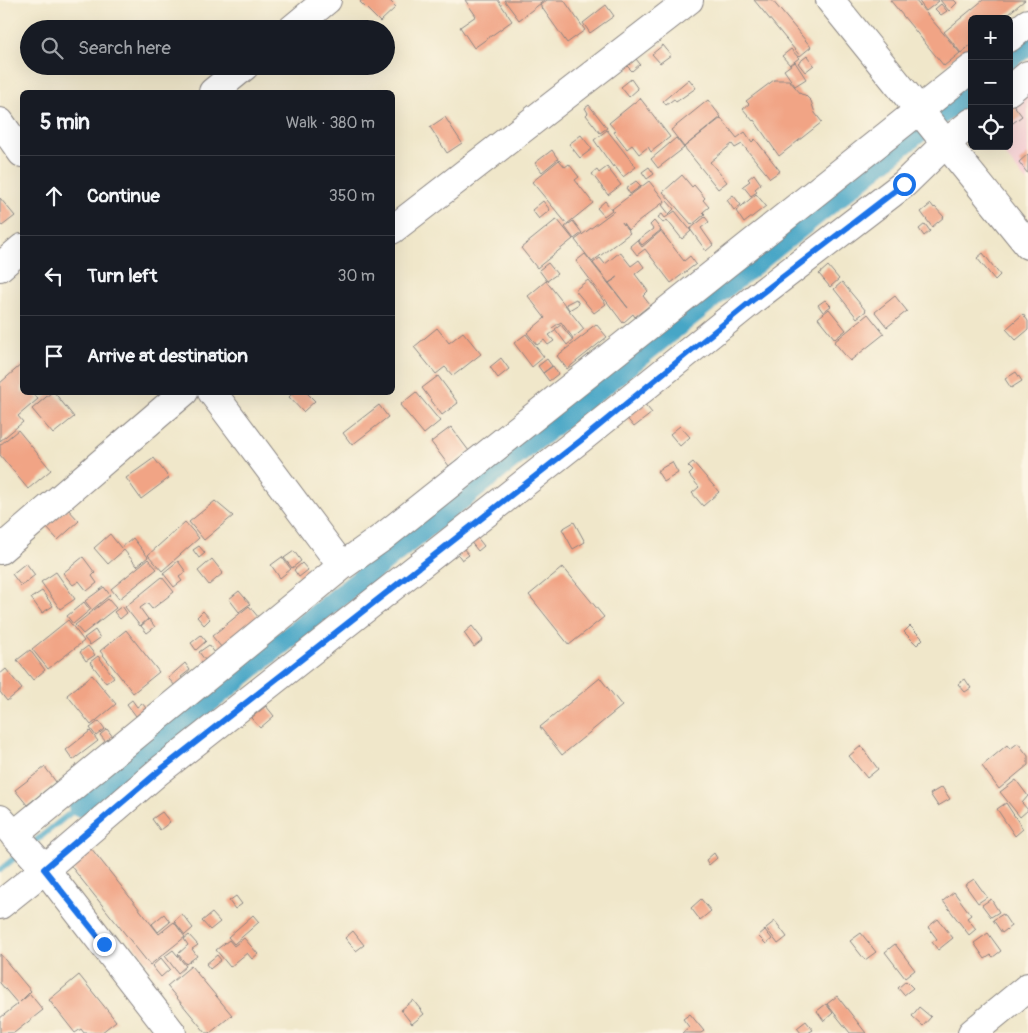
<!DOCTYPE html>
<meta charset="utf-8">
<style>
body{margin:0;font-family:Pangolin,sans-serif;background:#242831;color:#f1f3f6}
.controls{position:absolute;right:15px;top:15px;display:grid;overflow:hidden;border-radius:8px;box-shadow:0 5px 20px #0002}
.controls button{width:45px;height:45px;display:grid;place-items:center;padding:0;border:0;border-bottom:1px solid #363941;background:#171b24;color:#f1f3f6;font:25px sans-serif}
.stop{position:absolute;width:15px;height:15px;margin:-11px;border:4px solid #1a73e8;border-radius:50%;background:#fff}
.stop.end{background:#1a73e8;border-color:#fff;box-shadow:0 1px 5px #0008}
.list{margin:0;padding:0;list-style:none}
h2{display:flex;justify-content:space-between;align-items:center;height:65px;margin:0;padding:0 20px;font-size:21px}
h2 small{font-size:16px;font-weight:400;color:#9ea1a6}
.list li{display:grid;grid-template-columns:32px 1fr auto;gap:15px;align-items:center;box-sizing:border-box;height:80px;padding:0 20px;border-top:1px solid #363941}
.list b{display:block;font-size:19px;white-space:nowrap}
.list em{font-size:16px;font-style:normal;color:#9ea1a6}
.icon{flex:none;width:28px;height:28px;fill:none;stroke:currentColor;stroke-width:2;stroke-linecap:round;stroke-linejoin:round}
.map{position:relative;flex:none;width:1028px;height:1033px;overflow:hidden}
.search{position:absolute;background:#171b24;box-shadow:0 5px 20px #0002;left:20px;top:20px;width:375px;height:55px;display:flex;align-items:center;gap:12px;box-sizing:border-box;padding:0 18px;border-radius:28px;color:#9ea1a6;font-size:19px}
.panel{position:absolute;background:#171b24;box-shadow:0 5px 20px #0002;left:20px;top:90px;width:375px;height:305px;border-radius:8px}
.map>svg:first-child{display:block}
.built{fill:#f7cfd5}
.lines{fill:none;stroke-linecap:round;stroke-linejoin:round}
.stream{stroke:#47a6c6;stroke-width:6}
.canal{stroke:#47a6c6;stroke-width:22}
.building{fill:#f1a485}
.minor-casing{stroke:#898482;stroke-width:30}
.minor{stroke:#fff;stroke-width:28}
.route{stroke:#1a73e8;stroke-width:6}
</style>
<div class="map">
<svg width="1028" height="1033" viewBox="0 0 1028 1033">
<rect width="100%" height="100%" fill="#fcf5e5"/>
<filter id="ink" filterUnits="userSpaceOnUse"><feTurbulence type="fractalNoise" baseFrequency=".02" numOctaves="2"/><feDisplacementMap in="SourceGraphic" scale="10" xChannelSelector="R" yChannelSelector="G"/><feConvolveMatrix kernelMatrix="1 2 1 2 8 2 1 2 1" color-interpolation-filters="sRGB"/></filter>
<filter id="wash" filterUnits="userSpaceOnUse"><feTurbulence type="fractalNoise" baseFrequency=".0096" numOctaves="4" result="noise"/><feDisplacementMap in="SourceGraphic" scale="20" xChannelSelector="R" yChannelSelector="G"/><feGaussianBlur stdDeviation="1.12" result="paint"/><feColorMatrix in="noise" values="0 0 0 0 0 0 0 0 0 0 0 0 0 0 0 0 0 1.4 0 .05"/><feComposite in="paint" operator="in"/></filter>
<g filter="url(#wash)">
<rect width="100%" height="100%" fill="#f0e7ca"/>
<path class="built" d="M1028,84v100l-30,-38h11v-47z"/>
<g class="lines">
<path class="stream" d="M32,844l47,-38
M0,870l22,-18"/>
<path class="canal" d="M1009,59l19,-15
M79,806l893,-717"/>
</g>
<g id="blocks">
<path class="building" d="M362,0h27l7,7 -16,15 -20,-20z
M465,0h33l14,21 -38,27 -14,-21 16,-11z
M504,0h41l-26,20z
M547,0h17l21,30 -18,13 -27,-38z
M754,0h18l39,47 -11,9z
M890,0h25l45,53 -16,13z
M918,0h20l1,1 -13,10z
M940,0h14l3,3 -8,8z
M983,0h42l-23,19h-30v25l-11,9 -17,-21z
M941,4l6,7 -6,4 -6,-6z
M606,5l8,11 -24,17 -7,-10z
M663,45l8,10 -11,8 -8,-9z
M791,49l8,9 -9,7 -8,-9z
M807,56l7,9 -9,7 -7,-9z
M636,59l4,5 -8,7 -5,-5z
M795,62l11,17 -11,7 -11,-16z
M631,79l7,10 -9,8 -8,-10z
M689,79l7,9 -20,14 -2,-3 -8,6 -3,-4z
M774,80h15l12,14 4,1 6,6 4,12 7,9 -43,34 -25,-36 -1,1 -10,-12 6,-5 -3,-3z
M640,98l30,39 -19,15 -3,-5 -9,7 -7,-9 -5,4 -13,-17 2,-1 -7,-8z
M708,100l13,17 -37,30 -13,-17z
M1012,103l10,13 -13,10v-21z
M589,105l18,23 -7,5 -14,-18 2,-2 -3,-5z
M445,117l17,26 -15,10 -17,-26z
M721,118l16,20 8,-6 7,10 3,-3 25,32 -10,7 -28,-34 -7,4 -3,-4 -22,18 17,20 -9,7 -34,-42z
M607,130l29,37 -13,10 -9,-12 -1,2 -19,-27z
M581,135l11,14 -12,9 -11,-14z
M676,138l8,10 -26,20 -7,-9z
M552,150l6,9 -16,13 -7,-9z
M1028,154v20l-9,-12z
M559,160l6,7 4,-3 10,13 -4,3 18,23 -26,21 -35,-42z
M607,167l14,18 -13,10 -16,-21 5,-4 2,3z
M649,167l5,7 -7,5 -5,-7z
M754,174l7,10 -6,5 2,3 -6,4 -8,-10 7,-5 -2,-2z
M682,175l10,12 2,-2 11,13 -2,2 6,7 -6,5 2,2 -13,11 -29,-33z
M636,181l5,5 -11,8 -4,-6z
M649,181l16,20 -37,29 -6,-8 8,11 -38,29 -17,-22 39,-29 -2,-2z
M756,194l10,12 -22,17 -8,-12z
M733,195l8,10 -7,5 -7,-10z
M0,198l15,18 -13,10 -2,-2z
M543,201l7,9 -11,9 -7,-9z
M605,201l7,9 -8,6 -7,-8z
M667,201l7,8 -5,5 -7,-9z
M931,204l3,4 1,-1 9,10 -12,10 -11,-15z
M675,211l16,20 -9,8 -15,-19 -4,3 -5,-6 4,-3 3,4z
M705,217l4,5 -8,6 12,17 -7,6 -16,-22z
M557,219l16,20 -36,29 -16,-20z
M573,221l9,12 -8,6 -9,-12z
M654,221l7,9 -19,15 -4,-5 15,-11 -3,-4z
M925,224l5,7 -6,5 -5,-7z
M661,231l23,30 6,-5 6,8 -25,19 -26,-34 -8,6 -7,-9 7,-6 5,7z
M620,252l11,14 8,-6 5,7 -9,7 13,17 -5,5 7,9 -15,12 -2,-3 -10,9 -47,-62 9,-7 43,54 -19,-25 9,-6 -9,6 -16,-20 7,-5 5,6z
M983,253l17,22 -5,5 -18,-22z
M548,263l9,11 -10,7 -8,-11z
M828,266l11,13 -9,8 -11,-13z
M588,280l18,24 -12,9 -19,-23z
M546,281l38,48 -11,9 -12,-16 -9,6 3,3 -6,4 5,6 -6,4 -4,-5 -7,5 -10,-12 18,-15 -17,-22z
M842,282l24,29 -9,7 -23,-29z
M895,296l12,15 -20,16 -12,-15z
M576,299l3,5 -10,6 -3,-6z
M825,300l6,6 -8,6 -5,-7z
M829,309l17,21 -11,9 -17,-21z
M868,314l16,20 -34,27 -16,-19z
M1023,314l5,7v9l-12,10 -10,-11z
M596,324l11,13 -40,32 -10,-13 31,-24 -1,-1z
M561,325l12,15 -6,5 -12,-16z
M437,328l12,15 14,-11 18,22 -28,22 -8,-9 -9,7 -22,-27z
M526,334l18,23 -12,10 -18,-24z
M501,358l8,11 -11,9 -8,-11z
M547,359l5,7 -9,7 -5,-7z
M22,364v28h10l6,7 -20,17 5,6 -23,19v-58z
M553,366l5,8 -9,7 -6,-8z
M1016,372l6,9 -11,7 -6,-9z
M438,376l20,27 -16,12 -20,-27z
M52,392h2l20,25 -21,17 -21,-25z
M294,392h12l9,9 -12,11 -14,-15z
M416,392l24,29 -16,13 -24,-29z
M643,402l9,11 -18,14 -9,-11z
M379,405l9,12 -36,28 -9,-12z
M680,426l10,11 -10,9 -10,-12z
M451,427l18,24 -20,15 -18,-24z
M18,430l33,40 -23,19 -28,-34v-10z
M154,458l15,20 -28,21 -15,-21z
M672,462l6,11 -14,9 -7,-11z
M693,462l26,30 -16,14 -11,-13 7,-6 -10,-12 4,-4 -5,-5z
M215,501l18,15 -29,24 -15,-18z
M67,508l12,13 -21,19 -12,-13z
M185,522l14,16 -37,33 -14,-16z
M574,522l11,20 -12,7 -11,-20z
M110,534l11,14 12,-10 15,19 -11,9 -13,-16 -16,14 -14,-16z
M476,536l8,10 -6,5 -8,-10z
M199,546l6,7 -6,5 -6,-8z
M462,547l7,8 -7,5 -6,-8z
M294,551l7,10 -9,7 -8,-10z
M83,557l12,16 -3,3 5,7 -10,8 -8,-10 -6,4 -10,-12z
M282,557l9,12 -11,9 -9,-13z
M148,559l9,10 -38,30 -8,-10z
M212,559l11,14 -14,12 -11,-14z
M178,561l8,11 -7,5 3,4 -8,6 -11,-14z
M26,563l9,12 -14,11 -9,-12z
M302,563l6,7 -9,7 -5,-7z
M563,567l41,50 -35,28 -40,-50z
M56,572l19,27 -15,10 -19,-27z
M162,577l12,15 -22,17 -5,-6 -7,5 8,11 -8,7 -15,-19z
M104,587l6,8 -18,15 -7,-9z
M42,591l11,15 -11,7 -11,-15z
M239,591l11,13 -11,8 -10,-13z
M108,599l8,9 -33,26 -8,-9z
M84,602l6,8 -17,14 -6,-8z
M122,606l5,7 -7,6 -6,-7z
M249,606l10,12 -37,30 -10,-12z
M203,611l7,8 -6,6 -7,-8z
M149,619l6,8 -8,6 -6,-7z
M68,620l16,21 -36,28 -16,-20z
M472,626l11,14 -9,7 -10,-14z
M910,626l13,13 -6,6 -13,-13z
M95,630l5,8 -10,7 -6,-7z
M126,630l33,42 -26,21 -33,-42z
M201,635l5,6 -10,9 -5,-7z
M209,645l9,12 -10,7 -9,-12z
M88,646l7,9 -9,6 -6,-9z
M30,650l15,20 -12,10 -16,-20z
M98,656l16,21 -8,6 -16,-21z
M185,663l5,7 -9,7 4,5 -7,7 -10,-11z
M6,669l16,20 -15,12 -7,-9v-18z
M92,675l24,29 -25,21 -24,-30z
M600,678l22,28 -60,49 -22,-28z
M965,679l6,9 -6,4 -7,-8z
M132,700l5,7 5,-4 4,5 -10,8 -9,-12z
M266,706l8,10 -14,12 -9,-10z
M99,721l6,8 -9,7 -6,-8z
M107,729l6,8 -7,5 -6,-7z
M90,731l8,10 -25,19 -7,-10z
M1018,743l10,13v9l-29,24 -17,-23 25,-21 3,4z
M861,746l17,23 -11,9 -18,-22z
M45,767l11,15 -29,23 -12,-15z
M1016,780l12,16 -6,7 6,7 -8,7 -20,-25z
M942,787l8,12 -12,7 -8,-12z
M1006,803l17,26 -8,7 -18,-27z
M162,812l8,10 -10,8 -8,-11z
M91,848l68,86 15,-12 11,15 -35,28 -80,-100z
M714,853l3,5 -8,7 -3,-5z
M974,879l13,18 -9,6 -13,-18z
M954,892l17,23 -4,3 9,11 -7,6 -26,-34z
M236,896l6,8 -7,5 -6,-8z
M701,899l10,12 -11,9 -9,-12z
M991,899l8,13 -8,5 -9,-12z
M212,913l8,9 -10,8 -8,-9z
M164,914l6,8 -12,10 -6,-8z
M182,914l11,14 -8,7 -11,-14z
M1003,914l8,12 -9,7 -9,-13z
M253,915l6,7 -25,22 -6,-7z
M938,919l15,19 -15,12 -6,-8 5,-3 -9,-12z
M775,921l12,16 -9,7 -12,-16z
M765,930l7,9 -6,5 -8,-8z
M353,931l11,14 -8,6 -11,-13z
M861,933l15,19 -11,8 -15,-19z
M988,933l13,18 -8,6 -2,-2 -6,4 -11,-16z
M189,935l9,10 -6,4 5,7 -11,8 -8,-10 10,-9 -4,-6z
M244,938l14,16 -6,5 -5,-6 -17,14 -14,-17 13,-10 5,6z
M895,944l20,26 -10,8 -20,-26z
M173,950l13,16 -8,7 -13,-17z
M0,954l31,37 -11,11 10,-8 13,16 -29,23h-14v-15l18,-14 -18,-21z
M217,955l4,5 -11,9 -4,-5z
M161,958l9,11 -9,8 -9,-11z
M191,966l41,49 -22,18h-4l-39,-47z
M79,975l37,46 -15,12h-17l-3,-4 -6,4 -26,-33z
M906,981l7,7 -9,7 -6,-7z
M837,996l29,37h-16l-23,-29z
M413,1000l11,14 -12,10 -11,-14z
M826,1004l7,9 -9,8 -7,-10z
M919,1007l12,10 -8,9 -11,-10z
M690,1014l14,17 -3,2h-19l7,-6 -6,-8z
M806,1021l7,9 -5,3h-7l-4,-5z"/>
</g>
</g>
<g filter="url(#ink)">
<use href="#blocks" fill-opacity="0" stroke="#898482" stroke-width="1"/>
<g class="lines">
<g class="minor-casing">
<path id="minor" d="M830,0l198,245
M292,29l35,-29
M1009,38l19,-15
M1009,91l19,-16
M213,92l32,-26
M0,122l22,31
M392,230l297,-230
M0,267l22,-19
M212,392l130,174
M0,550l184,-158
M0,819l45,50 127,164
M14,835l328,-269 41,-29 589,-469
M0,905l45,-36 114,-98 424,-334 171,-138 150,-115 42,-41 26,-21
M972,1033l56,-46"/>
</g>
<use href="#minor" class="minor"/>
</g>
</g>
<g class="lines" filter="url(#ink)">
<path class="route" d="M104,944l-60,-75 115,-98 425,-333 170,-139 150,-115"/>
</g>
</svg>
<div class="controls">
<button>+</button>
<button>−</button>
<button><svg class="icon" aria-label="locate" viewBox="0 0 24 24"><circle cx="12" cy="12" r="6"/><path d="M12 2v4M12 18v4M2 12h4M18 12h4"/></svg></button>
</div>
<div class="stop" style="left:904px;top:184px"></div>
<div class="stop end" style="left:104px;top:944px"></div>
<div class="search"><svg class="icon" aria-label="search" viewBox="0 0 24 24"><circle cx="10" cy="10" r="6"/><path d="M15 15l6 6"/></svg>Search here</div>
<section class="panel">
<h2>5 min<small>Walk · 380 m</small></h2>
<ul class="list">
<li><svg class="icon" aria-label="ahead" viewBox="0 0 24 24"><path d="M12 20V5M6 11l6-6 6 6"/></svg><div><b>Continue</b></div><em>350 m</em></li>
<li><svg class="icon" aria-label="left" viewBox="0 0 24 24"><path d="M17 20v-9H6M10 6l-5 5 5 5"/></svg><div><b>Turn left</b></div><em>30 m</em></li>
<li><svg class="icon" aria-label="arrive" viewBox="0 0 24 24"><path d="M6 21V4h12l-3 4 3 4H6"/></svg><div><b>Arrive at destination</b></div></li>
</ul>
</section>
</div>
